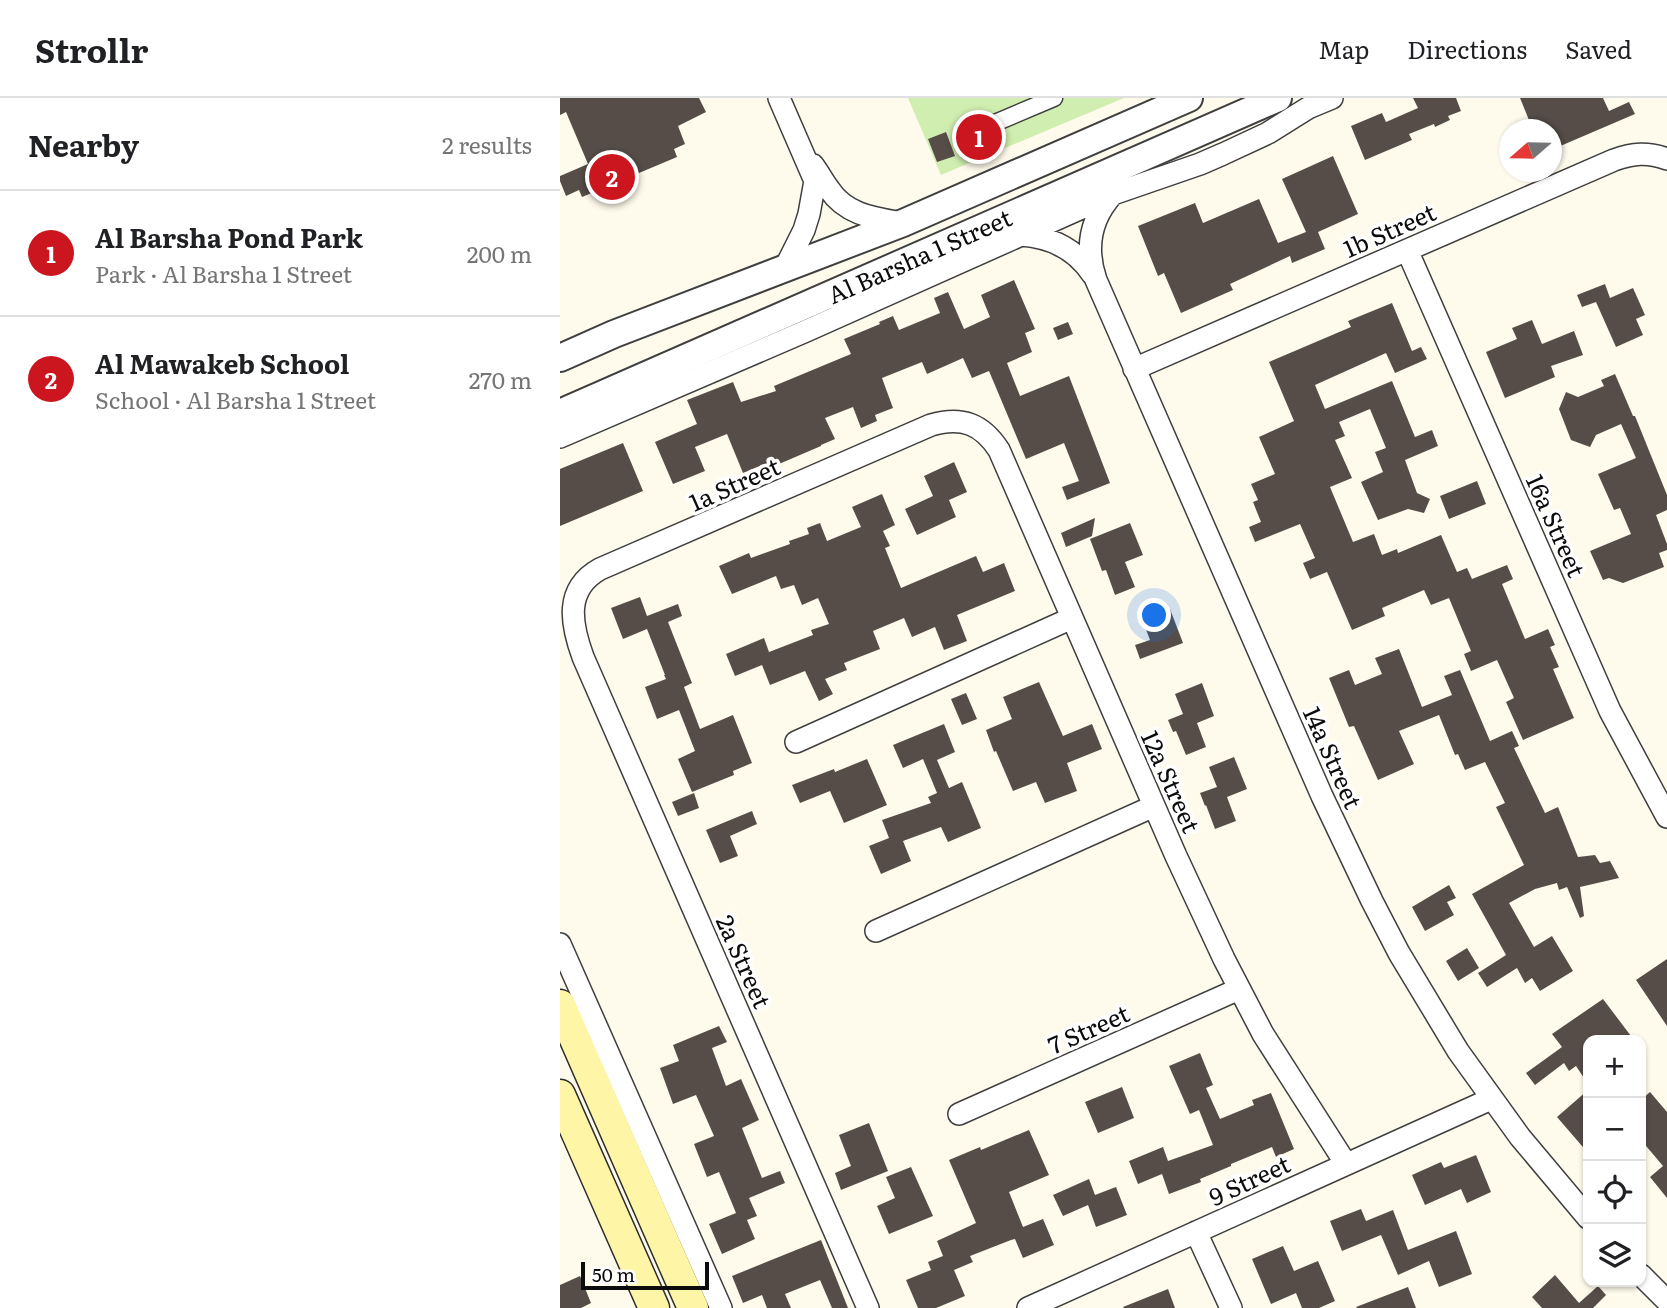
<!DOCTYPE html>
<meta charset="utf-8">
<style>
body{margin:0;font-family:Literata,serif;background:#f2f2f2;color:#202124}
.controls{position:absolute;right:21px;bottom:21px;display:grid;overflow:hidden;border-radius:14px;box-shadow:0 2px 5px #0004}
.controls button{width:63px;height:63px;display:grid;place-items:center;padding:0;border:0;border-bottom:2px solid #e0e0e0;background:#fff;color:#202124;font:35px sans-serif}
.compass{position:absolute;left:939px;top:21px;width:63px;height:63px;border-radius:50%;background:#fff;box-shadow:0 2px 5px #0004;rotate:250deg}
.scale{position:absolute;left:21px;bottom:18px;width:128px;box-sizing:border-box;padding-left:7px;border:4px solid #0c0c0c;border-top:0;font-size:19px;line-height:24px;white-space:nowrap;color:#0c0c0c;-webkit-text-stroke:5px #fff;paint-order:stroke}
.you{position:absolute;left:595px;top:518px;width:24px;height:24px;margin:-18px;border:5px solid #fff;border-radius:50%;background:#1a73e8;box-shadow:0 0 0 10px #1a73e833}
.badge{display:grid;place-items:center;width:46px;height:46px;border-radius:50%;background:#cb161f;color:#fff;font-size:23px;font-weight:700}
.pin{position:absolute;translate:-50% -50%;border:4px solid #fff;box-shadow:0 2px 7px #0006}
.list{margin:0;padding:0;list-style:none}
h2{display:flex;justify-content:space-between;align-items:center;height:91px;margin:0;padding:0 28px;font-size:30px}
h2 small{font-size:23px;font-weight:400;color:#757577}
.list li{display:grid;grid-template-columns:46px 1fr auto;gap:21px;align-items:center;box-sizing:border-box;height:126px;padding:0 28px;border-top:2px solid #e0e0e0}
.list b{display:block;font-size:26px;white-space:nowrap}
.list p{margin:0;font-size:23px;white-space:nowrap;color:#757577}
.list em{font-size:23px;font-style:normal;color:#757577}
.icon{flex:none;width:38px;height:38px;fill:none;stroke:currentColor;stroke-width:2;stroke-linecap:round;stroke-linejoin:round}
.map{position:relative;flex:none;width:1107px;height:1210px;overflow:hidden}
header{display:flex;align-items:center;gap:42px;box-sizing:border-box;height:98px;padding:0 35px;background:#fff;border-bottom:2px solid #e0e0e0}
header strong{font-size:33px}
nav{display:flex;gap:38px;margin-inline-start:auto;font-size:24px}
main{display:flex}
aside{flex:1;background:#fff}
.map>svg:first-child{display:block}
.green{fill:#d1eeb1}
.building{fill:#564d48}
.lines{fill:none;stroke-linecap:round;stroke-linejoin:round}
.pedestrian-casing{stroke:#3f3f3f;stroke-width:19}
.minor-casing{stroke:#3f3f3f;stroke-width:24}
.tertiary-casing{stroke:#3f3f3f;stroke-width:30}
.secondary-casing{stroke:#2e2e2e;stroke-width:33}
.pedestrian{stroke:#fff;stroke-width:16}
.minor{stroke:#fff;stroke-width:21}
.tertiary{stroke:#fff;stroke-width:26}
.secondary{stroke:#fff5a7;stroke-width:30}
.labels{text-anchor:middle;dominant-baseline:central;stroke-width:7;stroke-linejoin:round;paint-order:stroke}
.street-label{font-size:24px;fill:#0c0c0c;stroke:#fff}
</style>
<header>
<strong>Strollr</strong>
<nav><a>Map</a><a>Directions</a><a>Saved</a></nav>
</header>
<main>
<aside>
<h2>Nearby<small>2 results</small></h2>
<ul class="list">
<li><span class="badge">1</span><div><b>Al Barsha Pond Park</b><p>Park · Al Barsha 1 Street</p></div><em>200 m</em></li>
<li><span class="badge">2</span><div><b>Al Mawakeb School</b><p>School · Al Barsha 1 Street</p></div><em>270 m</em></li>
</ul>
</aside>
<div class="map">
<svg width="1107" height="1210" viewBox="0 0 1107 1210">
<rect width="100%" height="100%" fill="#fffbec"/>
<path class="green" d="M348,0h216l-183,77z"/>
<path class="building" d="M0,0h139l7,14 -28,14 7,18 -11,5 3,8 -95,40 -3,-7 -13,6 -6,-15v-5l28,-12 -22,-52 -6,3z
M853,0h43l5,13 -13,5 2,4 -15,7 -1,-3 -25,10 3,6 -47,20 -14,-34 31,-13 4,9 32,-14z
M960,0h83l6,13 20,-9 6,12 -84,36v-20h-18z
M386,34l9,24 -18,6 -9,-23z
M773,58l25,58 -40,18 7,17 -33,14 -2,-7 -60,28 3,6 -52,23 -17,-40 -6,3 -20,-50 57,-23 8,20 56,-24 19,44 28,-11 -24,-53z
M454,182l21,49 -10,4 7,19 -25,11 13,33 49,-20 41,107 -43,17 -5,-13 17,-6 -15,-38 -38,16 -37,-88 -17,7 -9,-20 -36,16 -5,-12 -40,16 11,30 -18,7 2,6 -16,7 -8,-21 -28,11 10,21 -14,6v1l-56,24 -3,-5 -19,8 -16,-39 -32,13 10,24 -32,13 -18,-42 42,-18 -10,-24 46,-18 8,20 35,-11 -2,-5 77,-32 -7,-15 36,-15 -1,-2 14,-6 6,14 41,-17 -6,-15 14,-6 16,37 26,-12 -9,-22z
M1045,186l5,14 23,-10 12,27 -9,4 7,16 -27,12 -20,-45 -14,5 -5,-12z
M832,205l20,48 9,-4 6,12 -32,14 -9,-20 -71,32 10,24 67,-28 23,56 17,-7 6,16 -33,14 12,33 13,6 -6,14 -16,-4 -30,11 -17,-38 22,-10 -8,-20 11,-4 -16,-39 -31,13 6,14 -10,4 17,38 -22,9 23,55 21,-8 8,21 15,-6 1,4 43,-18 16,37 10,-4 5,11 35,-14 6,14 -11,5 23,55 23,-10 7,16 -5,2 9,20 -6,2 21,49 -51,22 -17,-38 8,-4 -17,-38 -26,11 -7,-17 7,-3 -22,-53 -18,7 -7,-15 -42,18 3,8 -33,14 -25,-58 -17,7 -7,-16 12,-5 -15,-34 -45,18 -6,-15 12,-5 -8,-20 5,-2 -7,-16 24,-10 -16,-37 35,-16 -25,-59 82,-35 -3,-6z
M972,222l10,24 32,-13 9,24 -32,11 4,11 -50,21 -19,-46 31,-13 -5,-11z
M508,224l5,12 -15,6 -5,-12z
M1055,276l18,42h2l32,79v15l-11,5 11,29v6l-8,3 5,14 -41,16 -14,-5 -6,2 -13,-29 41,-17 -11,-26 -6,2 -16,-36 38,-16 -15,-34 -25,11 -6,12 -19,-7 -12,-31 7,-17 12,5 26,-11 -3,-6z
M63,345l20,48 -83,35v-57z
M394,364l13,30 -18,8 7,17 -39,18 -12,-26 28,-13 -9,-20z
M917,383l9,23 -37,15 -9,-23z
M322,396l13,31 -12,6 7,15 -5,2 16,40 75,-32 7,16 21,-9 11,28 -58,24 10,26 -23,9 -9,-23 -23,10 -8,-19 -31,13 7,18 -36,14 3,7 -22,9 8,15 -14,7 -14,-30 -35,14 -8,-20 -27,11 -9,-22 38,-16 5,14 44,-17 -2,-5 18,-6 -11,-26 -16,7 -8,-20 -13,4 -5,-13 -44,18 -13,-28 30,-13 2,5 39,-14 -1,-3 20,-7 -2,-6 13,-5 7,18 34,-14 -9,-20z
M535,420l-3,18 -26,11 -5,-14z
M570,425l13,32 -18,7 10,25 -20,8 -9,-25 -4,1 -12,-32z
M80,499l7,19 31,-12 4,12 -14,6 24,61 -8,4 16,42 33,-14 19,48 -19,8 1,4 -42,17 -14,-33 17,-8 -16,-41 -22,9 -12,-32 21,-8 -2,-4h1l-18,-46 -24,10 -12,-31z
M610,511l13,34 -43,16 -5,-14 15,-5 -8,-21z
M839,551l23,58 30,-12 -8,-19 16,-6 30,71 22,-10 7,15 -5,2 31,65 13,-6 20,50 17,-2 5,8 10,-2 9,17 -39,9 4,29 -4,2 -13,-31 -8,3 -2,-7 -22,6 -26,14 25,44 18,-11 21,35 -33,20 -8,-13 -7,5 -8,-15 -30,19 -9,-14 28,-18 -34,-61 52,-29 -28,-58 9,-4 -20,-41 -20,8 -7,-16 -3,1 -16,-40 -40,16 15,33 -36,16 -24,-54 -5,1 -20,-49 20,-8 6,15 27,-11 -7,-16z
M479,584l24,54 29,-12 10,25 -35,14 10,28 -32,12 -9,-21 -23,9 -17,-40 -2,1 -8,-22 26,-11 -9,-22z
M642,585l12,33 -17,7 9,24 -20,8 -10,-24 -3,1 -5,-12 15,-6 -8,-20z
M406,595l11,26 -15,6 -11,-26z
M384,626l11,28 -18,8 12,28 13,-6 19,46 -33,14 -7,-15 -38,14 8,20 -30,13 -12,-28 20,-8 -7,-18 49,-17 -3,-6 9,-4 -14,-34 -20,9 -10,-23z
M674,659l13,32 -20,8 9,24 -21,8 -9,-24 -1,1 -5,-13 17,-6 -8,-20z
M307,661l20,46 -43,18 -14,-32 -30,12 -8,-18 42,-16 1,3z
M134,695l5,15 -21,8 -6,-14z
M192,713l5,13 -27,12 8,20 -18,7 -14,-33z
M889,787l7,13 -9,4 7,13 -29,16 -13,-24z
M907,850l12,20 -21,13 -12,-20z
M1107,861v67l-31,-46z
M1043,901l31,41h-46v44l-12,-18 -7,5 -5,-8 -29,22 -9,-12 36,-26 -10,-13z
M159,928l8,16 -15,6 14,38 15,-7 18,41 -17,8 20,50 18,-7 5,12 -36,15 8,18 -10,4 8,19 -33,15 -13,-30 27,-11 -17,-41 -12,5 -13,-33 20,-8 -18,-41 -23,9 -13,-36 19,-7 -6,-16z
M640,955l13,32 -7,3 14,31 34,-14 -2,-5 19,-7 23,56 -18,8 -4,-10 -41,17v2l-31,13 1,3 -32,12 -7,-20 -24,10 -9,-23 34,-14 5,14 45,-16 -14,-35 -9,4 -21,-48z
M562,989l12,31 -36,15 -13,-31z
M1028,992v63l-31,-36z
M1090,994l17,20v86l-17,-21 13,-11 -22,-26v-40z
M309,1025l19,48 -47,19 -6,-17 16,-7 -12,-31z
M469,1032l20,45 -40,17 14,35 20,-8 11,26 -31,13 -8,-19 -4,1 -41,16 3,6 -19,8 11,26 -29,12h-18l-12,-28 25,-10 -3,-8 15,-6 -6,-15 39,-18 -27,-63 31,-13 1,3z
M916,1057l15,37 -24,11 -6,-14 -36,16 -13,-30 29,-13 3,6z
M351,1069l22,49 -44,18 -12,-28 18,-8 -9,-21z
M529,1081l6,16 21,-8 11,28 -31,12 -8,-22 -25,11 -10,-21z
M801,1111l5,12 27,-11 15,40 48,-19 16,43 -33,13 -10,-26 -31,14 -17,-40 -39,16 -12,-30z
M261,1142l27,68h-16l-12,-28 -35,14 6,14h-24l-5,-13 -19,8 -11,-27z
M723,1148l11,25 24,-10 17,40 -16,7h-17l-6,-15 -25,11 -19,-45z
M995,1177l24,28 19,-17 8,9 -13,13h-51l-10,-11z
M20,1178l11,27 -10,5h-21v-23z
M848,1189l8,21h-59l-1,-1z
M608,1191l7,19h-51l-1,-1z"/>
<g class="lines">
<g class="pedestrian-casing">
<path id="pedestrian" d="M404,38l90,-38"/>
</g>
<g class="minor-casing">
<path id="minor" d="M219,0l36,83 -6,33 -5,16 -19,38
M253,67c6,8 10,16 16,24 17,26 45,29 74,34
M553,96c-23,25 -28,54 -17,86l226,516 50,105 27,52 59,98 62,86 68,81
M461,137c30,2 55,14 72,40
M847,152l203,461 57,106
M574,271l480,-209c19,-7 34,-8 53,-1
M0,339l246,-106 307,-137 87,-30 23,-10 45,-21 40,-25 24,-10
M236,644l276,-124
M316,833l278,-125
M0,846l161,364
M399,1016l280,-125
M636,1134l35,76
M1081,1177l26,26
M308,1210l-285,-651c-12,-33 -19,-68 17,-88l331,-144c31,-9 51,-1 68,25l177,406 48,103 39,75 83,130
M468,1210l463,-209"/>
</g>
<g class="tertiary-casing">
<path id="tertiary" d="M0,260l54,-24 289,-111 286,-125
M0,315l718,-315"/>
</g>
<g class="secondary-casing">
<path id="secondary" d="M0,907l133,303
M0,997l94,213"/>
</g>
<use href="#pedestrian" class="pedestrian"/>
<use href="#minor" class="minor"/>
<use href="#tertiary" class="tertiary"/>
<use href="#secondary" class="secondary"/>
</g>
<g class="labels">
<g class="street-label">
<text transform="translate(829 131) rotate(-24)">1b Street</text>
<text transform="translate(359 157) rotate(-24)">Al Barsha 1 Street</text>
<text transform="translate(174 385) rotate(-24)">1a Street</text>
<text transform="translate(997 427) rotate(66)">16a Street</text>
<text transform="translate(774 659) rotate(66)">14a Street</text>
<text transform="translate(612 683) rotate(66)">12a Street</text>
<text transform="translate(185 863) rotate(66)">2a Street</text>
<text transform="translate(528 930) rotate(-24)">7 Street</text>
<text transform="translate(689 1081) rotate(-25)">9 Street</text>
</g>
</g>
</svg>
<div class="controls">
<button>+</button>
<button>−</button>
<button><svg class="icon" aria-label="locate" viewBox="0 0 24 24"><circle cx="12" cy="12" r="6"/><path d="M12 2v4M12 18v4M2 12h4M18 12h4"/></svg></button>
<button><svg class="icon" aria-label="layers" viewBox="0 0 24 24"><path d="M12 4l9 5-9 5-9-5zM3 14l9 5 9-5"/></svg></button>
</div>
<svg class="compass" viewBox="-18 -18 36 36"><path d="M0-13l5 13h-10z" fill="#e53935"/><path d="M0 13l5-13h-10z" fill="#757577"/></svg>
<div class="scale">50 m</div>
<div class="you"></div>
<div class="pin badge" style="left:419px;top:39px">1</div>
<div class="pin badge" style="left:52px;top:79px">2</div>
</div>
</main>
